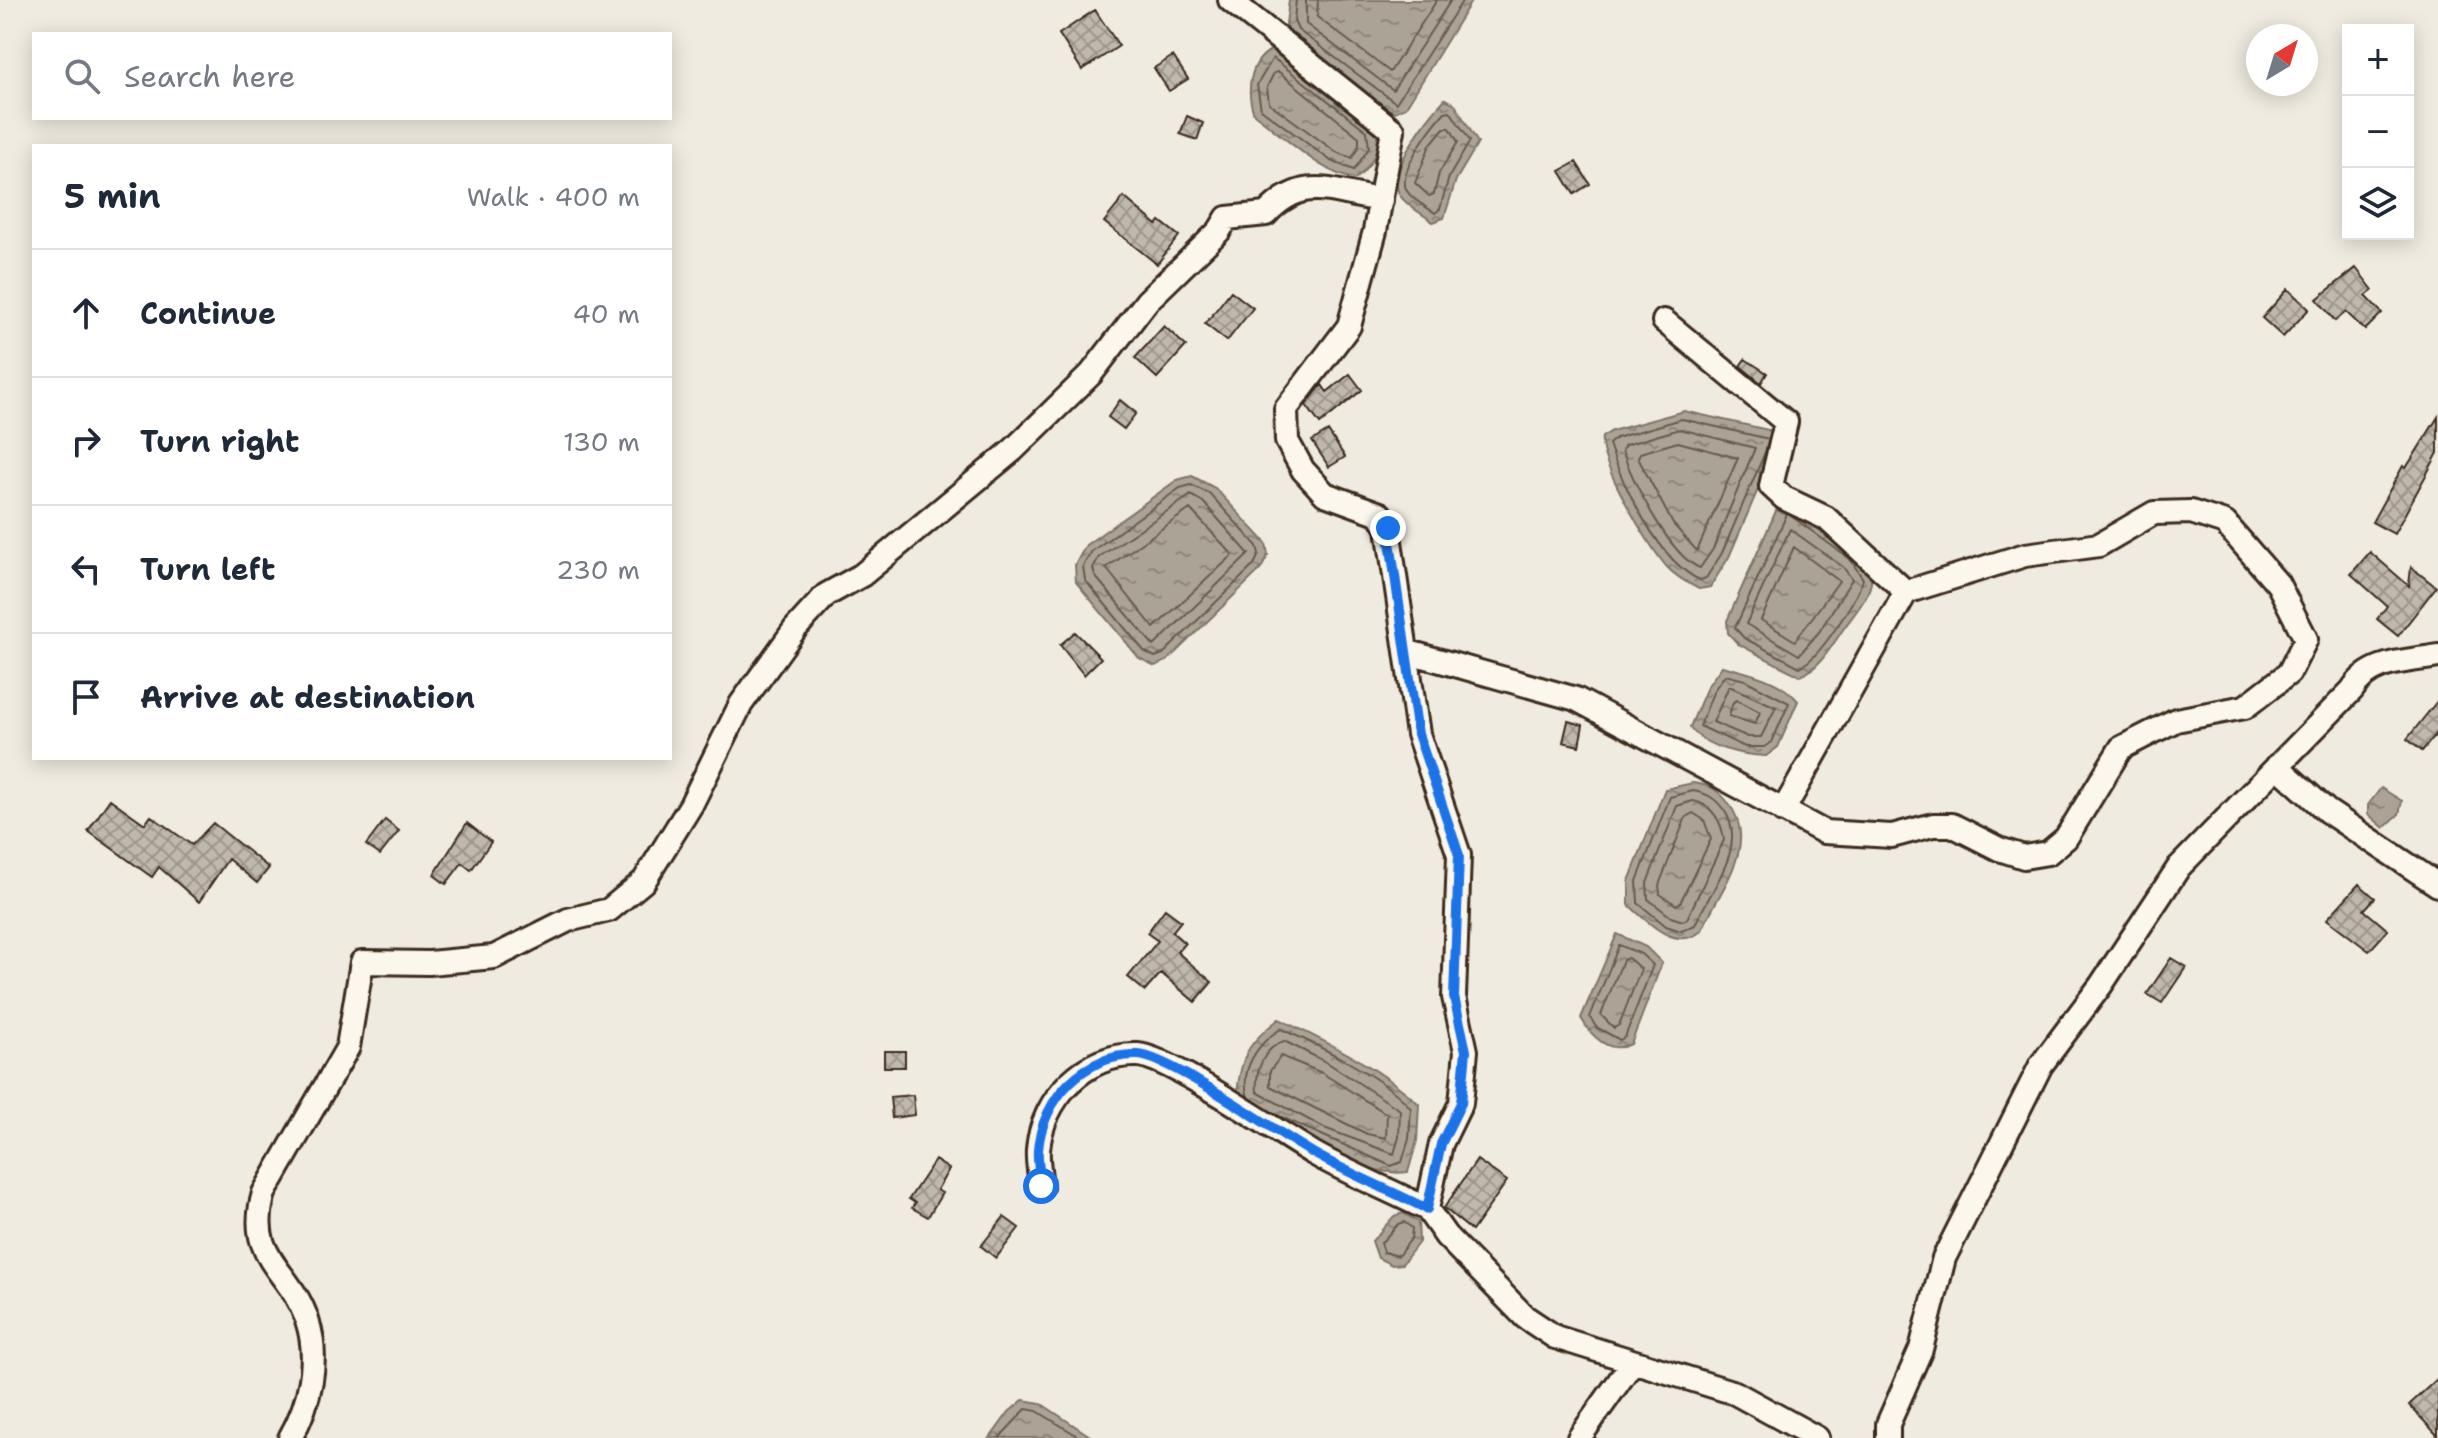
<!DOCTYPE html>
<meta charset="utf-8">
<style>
body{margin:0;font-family:"Shantell Sans",sans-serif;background:#f2f2f3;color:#1f2937}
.controls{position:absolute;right:24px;top:24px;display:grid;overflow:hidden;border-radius:0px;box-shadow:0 4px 20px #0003}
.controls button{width:72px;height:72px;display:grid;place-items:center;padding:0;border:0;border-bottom:2px solid #e0e1e3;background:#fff;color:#1f2937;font:40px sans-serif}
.compass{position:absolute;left:2246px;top:24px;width:72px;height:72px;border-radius:50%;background:#fff;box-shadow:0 4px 20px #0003;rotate:38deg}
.stop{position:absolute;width:24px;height:24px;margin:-18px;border:6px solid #1a73e8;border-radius:50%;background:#fff}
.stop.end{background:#1a73e8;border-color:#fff;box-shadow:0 2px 8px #0008}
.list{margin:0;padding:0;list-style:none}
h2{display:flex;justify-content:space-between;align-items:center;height:104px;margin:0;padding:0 32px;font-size:34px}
h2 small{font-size:26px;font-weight:400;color:#747a83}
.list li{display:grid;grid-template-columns:52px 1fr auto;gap:24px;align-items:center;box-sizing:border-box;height:128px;padding:0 32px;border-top:2px solid #e0e1e3}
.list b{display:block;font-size:30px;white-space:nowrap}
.list em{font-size:26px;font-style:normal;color:#747a83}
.icon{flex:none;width:44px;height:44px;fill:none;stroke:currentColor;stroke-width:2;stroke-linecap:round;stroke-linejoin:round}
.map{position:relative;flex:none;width:2438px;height:1438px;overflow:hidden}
.search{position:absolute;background:#fff;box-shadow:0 4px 20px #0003;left:32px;top:32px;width:640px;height:88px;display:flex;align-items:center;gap:20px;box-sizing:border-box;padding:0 28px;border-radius:0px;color:#747a83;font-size:30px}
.panel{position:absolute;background:#fff;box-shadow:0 4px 20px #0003;left:32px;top:144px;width:640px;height:616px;border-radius:0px}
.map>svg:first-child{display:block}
.water{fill:url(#water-ripples);stroke:#7f7367;stroke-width:2}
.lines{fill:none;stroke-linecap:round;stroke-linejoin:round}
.shore{stroke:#685a4e;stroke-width:2}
.building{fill:url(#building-cross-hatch);stroke:#3b2a1e;stroke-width:2}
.minor-casing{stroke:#3b2a1e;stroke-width:28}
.minor{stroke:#fbf7ec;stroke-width:22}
.route{stroke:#1a73e8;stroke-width:10}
</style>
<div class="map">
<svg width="2438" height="1438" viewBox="0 0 2438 1438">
<defs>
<pattern id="water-ripples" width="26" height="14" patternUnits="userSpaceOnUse" patternTransform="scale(2)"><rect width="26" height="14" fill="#aca397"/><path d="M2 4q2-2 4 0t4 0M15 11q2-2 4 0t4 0" fill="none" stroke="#8d857b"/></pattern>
<pattern id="building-cross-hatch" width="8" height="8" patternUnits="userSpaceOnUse" patternTransform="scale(2)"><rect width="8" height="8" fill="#c0b8ad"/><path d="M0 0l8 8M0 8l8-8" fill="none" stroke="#9d968c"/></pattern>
</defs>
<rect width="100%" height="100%" fill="#f0ebe0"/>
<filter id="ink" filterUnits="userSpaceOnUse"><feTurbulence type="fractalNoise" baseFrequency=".0125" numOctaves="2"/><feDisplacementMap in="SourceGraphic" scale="16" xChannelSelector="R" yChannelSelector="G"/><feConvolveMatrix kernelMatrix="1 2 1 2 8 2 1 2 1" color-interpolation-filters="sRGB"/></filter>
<g filter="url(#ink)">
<path class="water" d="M1289,0h183l-66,107 -11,5 -12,-5 -92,-72 -5,-11z
M1271,50l11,2 92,73c10,21 -2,40 -18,54 -32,-3 -76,-46 -102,-65 -8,-22 -5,-52 17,-64z
M1445,99l9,4 24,40 -22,37 -12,38 -11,4c-10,-8 -28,-17 -34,-28 -12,-25 30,-78 46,-95z
M1684,411l89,20 4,14 -48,112 -19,30 -11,2c-12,-6 -23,-12 -32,-22 -18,-20 -69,-105 -65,-130l10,-6z
M1192,476l23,12 51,55 2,12 -7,14 -94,92 -12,5 -16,-8 -63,-76 -1,-17 11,-20 91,-65z
M1780,502c20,12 96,57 91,81 -4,18 -19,33 -29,48 -11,16 -23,38 -42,45l-62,-32 -10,-11 -1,-12z
M1722,666c24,6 59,14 76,35l-20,46 -12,9c-23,-1 -62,-8 -76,-29l17,-40z
M1693,783c17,2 26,7 36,21 31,41 -10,86 -27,126 -24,23 -54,-7 -73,-25v-24l36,-92z
M2381,788l21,13 -3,13 -15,14 -16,-14v-9z
M1617,934l29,13 16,16 -31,81c-22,11 -40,-8 -50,-26z
M1279,1019c49,24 101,48 140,85l-2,37 -9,31c-51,8 -128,-51 -171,-78 4,-39 11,-51 42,-75z
M1403,1213l15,9 1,20 -17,22 -10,1 -14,-7 -6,-17 22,-25z
M1023,1400l17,3 53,35h-103l19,-26z"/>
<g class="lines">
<path class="shore" d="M1296,0l-2,21 4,9 98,73 67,-103
M1306,0v24l87,66 58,-90
M1318,0l-1,17 73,55 47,-72
M1273,58l94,73 2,17 -15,22 -23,-9 -70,-52 -4,-24z
M1279,72l80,65v9l-7,12 -16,-6 -67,-49 -2,-16 7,-14z
M1450,111l20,30 -21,36 -9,32 -5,4c-8,-6 -25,-14 -29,-24 -8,-19 27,-64 39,-77z
M1444,128h6l8,14 -19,31 -5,21 -5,2 -14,-13 15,-38z
M1680,429l75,19 -42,101 -13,19c-30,-11 -68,-88 -78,-118l3,-5z
M1678,442l60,16 -41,93 -24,-27 -35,-66 2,-5z
M1766,450l-44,103 -16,25 -6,2c-40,-17 -78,-96 -91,-136l7,-6 66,-19 87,20
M1191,485l19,9 47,52 2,8 -5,11 -91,89 -8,3 -11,-6 -59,-71 -2,-14 9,-15 88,-63z
M1191,495l12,7 46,52 -95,92 -59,-70 -2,-8 6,-11z
M1190,509l43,46 -79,73 -48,-60z
M1787,514l-52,114 9,10 56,29c20,-9 56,-67 63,-88l-13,-20 -59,-43
M1790,529l53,38 9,12 -33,53 -20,23 -53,-31z
M1794,547l45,34 -44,60 -34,-21z
M1725,675l20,5 44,23 -17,39 -8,5h-19l-45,-21 14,-36z
M1729,686l47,21 -15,30h-13l-35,-15z
M1737,700l23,12 -5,12 -26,-8 4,-14z
M1693,791c14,2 22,7 31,19 25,36 -14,80 -29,115l-14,6 -15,-5 -28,-23 -1,-22 33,-84z
M1693,801c19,3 29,21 31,39l-37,79 -4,2 -12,-4 -23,-18 -1,-16 30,-77z
M1693,813l11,7 7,19 -31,64 -4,2 -16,-11 -1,-9 27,-68z
M1619,945l22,9 12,11 -28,72 -5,3 -24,-13 -6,-10z
M1628,958l13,11 -22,56 -5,3 -13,-13 22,-55z
M1284,1041l44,22 72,47 -1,27 -5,17 -70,-26 -67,-36c-2,-20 6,-44 27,-51z
M1281,1056l41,17 65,41 -1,24 -19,-4 -97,-48v-15z
M1248,1097c-9,-27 10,-55 33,-68 33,14 110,52 130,80l-2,30 -7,23 -11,4 -112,-50
M1404,1222l8,6 -1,11 -13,17 -14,-4 -3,-9 17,-19z
M999,1438l27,-29 11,2 44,27"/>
</g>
<path class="building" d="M1095,10l24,36 -37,24 -23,-36z
M1173,56l15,23 -19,12 -15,-23z
M1187,116l16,7 -6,17 -17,-6z
M1576,162l14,22 -16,10 -14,-23z
M1124,197l33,28 3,-4 19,15 -22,28 -53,-42z
M2356,268l17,22 -7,6 16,17 -17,17 -19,-18 -11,9 -18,-22z
M2288,289l21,20 -26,28 -21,-19z
M1231,291l22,17 -26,33 -22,-17z
M1164,326l22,20 -29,32 -22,-20z
M1745,359l22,14 -6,10 -21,-17z
M1350,374l12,16 -42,34 -14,-19 16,-20 5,7z
M1120,400l16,13 -12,16 -16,-12z
M2438,417v36l-44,81 -22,-12 31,-56 3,2z
M1328,431l17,26 -16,10 -17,-26z
M2370,552l39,34 2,-19 25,20 -38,49 -21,-17 10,-13 -36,-32z
M1075,632l26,26 -17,17 -24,-30z
M2438,700v32l-16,19 -15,-12z
M1568,721l15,4 -4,21 -16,-4z
M110,799l35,25 6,-8 41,29 21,-22 56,45 -12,15 -29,-24 -29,43 -40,-35 -7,10 -64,-46z
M385,820l14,11 -19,24 -14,-10z
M467,823l24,19 -20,28 -9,-7 -16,21 -12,-9z
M2359,884l16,14 -11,12 24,20 -19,21 -42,-32z
M1165,909l16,12 -9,11 13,11 -8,9 35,30 -17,20 -34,-29 -16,18 -17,-14 30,-36 -11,-8z
M2171,958l15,9 -24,36 -15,-9z
M884,1051h21v16h-21z
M913,1095l2,20 -23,3 -2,-21z
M935,1160l14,9 -12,21 5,3 -14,24 -16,-9 3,-5 -6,-4z
M1477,1160l30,21 -35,50 -28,-23z
M1004,1217l15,11 -23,30 -15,-12z
M2438,1378v58l-29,-31z"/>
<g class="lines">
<g class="minor-casing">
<path id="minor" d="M1230,0l163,130 -18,101 -26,95 -63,83 1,32 16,29 22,24 55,20 8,14 30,206 41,121 -5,142 12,54 -5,52 -20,41 -14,65 19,27 79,81 30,20 180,56 82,45
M1664,321l122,101 -15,64 13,12 42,20 80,74 -123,219
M1409,652l167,47 248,133 68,4 41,-11h19l47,24 25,8 24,-4 18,-15 55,-90 55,-28 69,-13 44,-34 17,-34 -28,-55 -53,-61 -34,-11 -37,1 -55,32 -74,10 -119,37
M2277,766l50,45 111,74
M1041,1186c-1,-12 -4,-25 -3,-36 4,-51 47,-97 100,-95 31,2 141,78 175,98 37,21 76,37 114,56
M290,1438c20,-34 30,-79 17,-118 -17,-52 -62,-61 -43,-127l84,-146 14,-85 67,1 65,-6 74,-37 41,-10 35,-29 47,-76 50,-101 54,-75 31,-34 36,-20 151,-125 78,-76 56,-73 72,-70 8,-13 39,-4c39,-41 66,-21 115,-14
M1579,1438l53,-75
M1888,1438v-14l33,-75 23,-91 97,-193 60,-80 78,-118 173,-177c18,-30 54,-28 86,-34"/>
</g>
<use href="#minor" class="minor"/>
</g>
</g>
<g class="lines" filter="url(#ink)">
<path class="route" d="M1041,1186c-1,-12 -4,-25 -3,-36 4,-51 47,-97 100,-95 31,1 141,79 175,98 37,21 76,37 114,56l14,-65 20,-41 5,-52 -12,-54 5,-142 -41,-121 -30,-206"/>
</g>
</svg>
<div class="controls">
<button>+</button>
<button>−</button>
<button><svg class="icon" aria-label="layers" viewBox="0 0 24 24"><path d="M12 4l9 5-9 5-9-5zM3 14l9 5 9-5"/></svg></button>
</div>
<svg class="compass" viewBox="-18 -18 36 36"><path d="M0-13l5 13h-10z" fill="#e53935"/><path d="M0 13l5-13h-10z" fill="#747a83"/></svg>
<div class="stop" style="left:1041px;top:1186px"></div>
<div class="stop end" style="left:1388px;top:528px"></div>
<div class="search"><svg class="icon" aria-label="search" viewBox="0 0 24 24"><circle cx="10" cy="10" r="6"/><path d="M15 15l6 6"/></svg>Search here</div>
<section class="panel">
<h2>5 min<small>Walk · 400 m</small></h2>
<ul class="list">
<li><svg class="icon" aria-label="ahead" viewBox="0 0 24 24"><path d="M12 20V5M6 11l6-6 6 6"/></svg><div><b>Continue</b></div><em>40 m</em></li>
<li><svg class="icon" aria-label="right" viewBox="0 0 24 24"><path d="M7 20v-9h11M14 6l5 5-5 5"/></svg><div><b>Turn right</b></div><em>130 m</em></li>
<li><svg class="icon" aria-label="left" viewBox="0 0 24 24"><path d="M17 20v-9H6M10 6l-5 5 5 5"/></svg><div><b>Turn left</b></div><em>230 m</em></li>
<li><svg class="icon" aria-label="arrive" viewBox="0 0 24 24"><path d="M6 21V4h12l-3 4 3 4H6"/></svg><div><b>Arrive at destination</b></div></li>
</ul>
</section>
</div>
